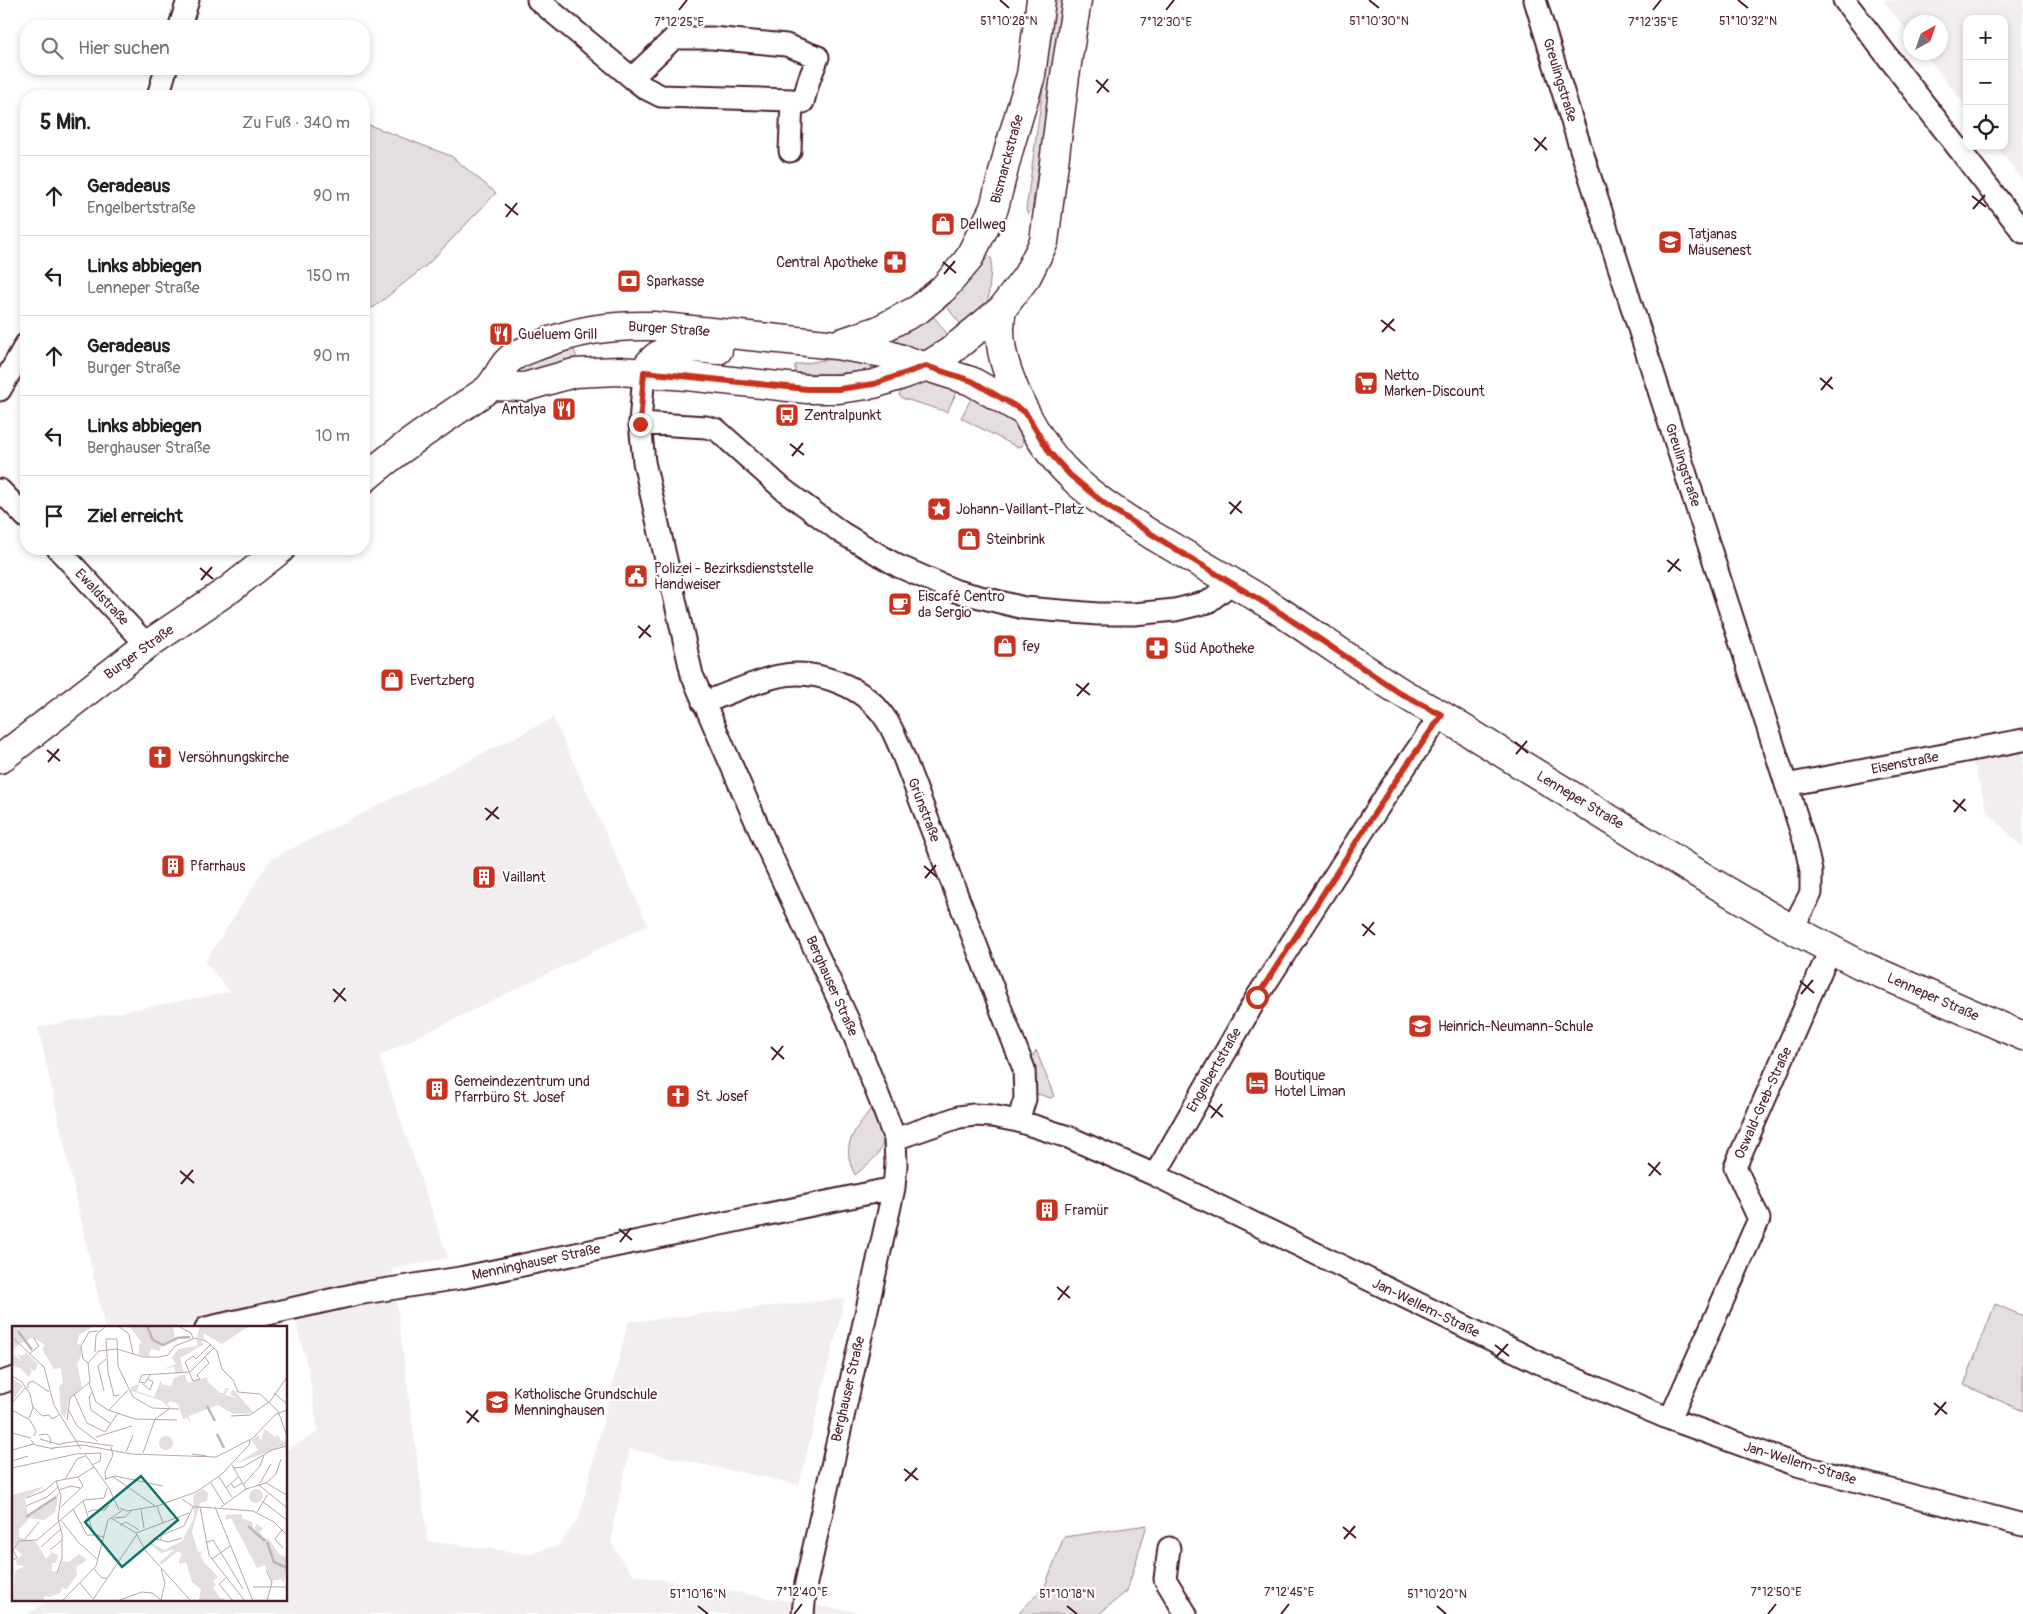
<!DOCTYPE html>
<html lang="de">
<meta charset="utf-8">
<style>
body{margin:0;font-family:Pangolin,sans-serif;background:#f6f6f6;color:#202124}
.controls{position:absolute;right:15px;top:15px;display:grid;overflow:hidden;border-radius:10px;box-shadow:0 2px 8px #0003}
.controls button{width:45px;height:45px;display:grid;place-items:center;padding:0;border:0;border-bottom:1px solid #e0e0e0;background:#fff;color:#202124;font:25px sans-serif}
.compass{position:absolute;left:1903px;top:15px;width:45px;height:45px;border-radius:50%;background:#fff;box-shadow:0 2px 8px #0003;rotate:40deg}
.stop{position:absolute;width:15px;height:15px;margin:-11px;border:4px solid #c8321e;border-radius:50%;background:#fff}
.stop.end{background:#c8321e;border-color:#fff;box-shadow:0 1px 5px #0008}
.list{margin:0;padding:0;list-style:none}
h2{display:flex;justify-content:space-between;align-items:center;height:65px;margin:0;padding:0 20px;font-size:21px}
h2 small{font-size:16px;font-weight:400;color:#757577}
.list li{display:grid;grid-template-columns:32px 1fr auto;gap:15px;align-items:center;box-sizing:border-box;height:80px;padding:0 20px;border-top:1px solid #e0e0e0}
.list b{display:block;font-size:19px;white-space:nowrap}
.list p{margin:0;font-size:16px;white-space:nowrap;color:#757577}
.list em{font-size:16px;font-style:normal;color:#757577}
.icon{flex:none;width:28px;height:28px;fill:none;stroke:currentColor;stroke-width:2;stroke-linecap:round;stroke-linejoin:round}
.map{position:relative;flex:none;width:2023px;height:1614px;overflow:hidden}
.search{position:absolute;background:#fff;box-shadow:0 2px 8px #0003;left:20px;top:20px;width:350px;height:55px;display:flex;align-items:center;gap:12px;box-sizing:border-box;padding:0 18px;border-radius:20px;color:#757577;font-size:19px}
.panel{position:absolute;background:#fff;box-shadow:0 2px 8px #0003;left:20px;top:90px;width:350px;height:465px;border-radius:20px}
.map>svg:first-child{display:block}
.built{fill:#f2eeef}
.green{fill:#e5dee0;stroke:#987e86}
.lines{fill:none;stroke-linecap:round;stroke-linejoin:round}
.minor-casing{stroke:#4a1f2b;stroke-width:25}
.secondary-casing{stroke:#4a1f2b;stroke-width:31}
.minor{stroke:#fff;stroke-width:21}
.secondary{stroke:#fff;stroke-width:28}
.route{stroke:#c8321e;stroke-width:6}
.ticks{fill:none;stroke:#4a1f2b;stroke-width:2}
.labels{text-anchor:middle;dominant-baseline:central;stroke-width:4.5;stroke-linejoin:round;paint-order:stroke}
.street-label{font-size:14px;fill:#4a1f2b;stroke:#fff}
.poi-label{font-size:14px;fill:#4a1f2b;stroke:#fff;text-anchor:start}
.inset-river{fill:none;stroke:#c1b3b6;stroke-width:2.5}
.inset-road{fill:none;stroke:#b7a5aa;stroke-width:1}
.view{fill:#0f766e;fill-opacity:0.15;stroke:#0f766e;stroke-width:2.5}
.inset-edge{fill:none;stroke:#4a1f2b;stroke-width:2.5}
.ticks-label{font-size:12px;text-anchor:middle;fill:#4a1f2b;stroke:#fff;stroke-width:4.5;stroke-linejoin:round;paint-order:stroke}
</style>
<div class="map">
<svg width="2023" height="1614" viewBox="0 0 2023 1614">
<rect width="100%" height="100%" fill="#fff"/>
<filter id="ink" filterUnits="userSpaceOnUse"><feTurbulence type="fractalNoise" baseFrequency=".02" numOctaves="2"/><feDisplacementMap in="SourceGraphic" scale="10" xChannelSelector="R" yChannelSelector="G"/><feConvolveMatrix kernelMatrix="1 2 1 2 8 2 1 2 1" color-interpolation-filters="sRGB"/></filter>
<g filter="url(#ink)">
<path class="built" d="M1883,0h140v181l-27,-35h8v-127h-37v89l-43,-55 16,-1v-30h-30v13z
M553,718l95,207 -269,131 69,202 -56,11 36,272 102,13 29,-9 20,-27 49,-196 217,-24 -46,187 -169,-36 -17,76 -1,18 8,15 14,17 233,39h-840l21,-14h238v-150l32,-18 -9,-59 -11,-42 -4,-33 -120,30h-69l-67,-301 192,-35 -25,-30 66,-103z
M2023,747v101l-36,-37 -16,-55z"/>
<path class="green" d="M1055,0h7l-30,210 -4,4 -2,-4z
M364,123l87,33 45,37 -68,71 -55,44 -9,-9z
M988,256l4,3 -4,42 -26,25 -16,-20 17,-18z
M933,316l16,20 -23,15 -3,1 -32,-11z
M574,349l3,10 -57,16 -1,-6 38,-16z
M842,359l30,5v4l-2,2 -39,4 -36,-1v-8l29,-5z
M933,378l26,9 -12,25 -45,-14 -3,-3 2,-4z
M974,393l39,21 10,28 -1,4 -5,1 -56,-29z
M1036,1050l18,46 -3,2 -17,-5v-19l-3,-15z
M874,1104c13,41 16,43 -19,71 -16,-33 1,-44 19,-71z
M1995,1304l28,12v95l-59,-26z
M1147,1525l-20,66 -28,23h-81l27,-28 19,-49z"/>
<g class="lines">
<g class="minor-casing">
<path id="minor" d="M538,0l94,78 13,10 16,8 131,4 11,2 6,-22 9,-23 -32,-12 -74,-7h-38l-42,40
M1535,0l35,115 235,728 6,28v22l-19,36
M1844,0l179,232
M180,26l8,-26
M158,96l8,-27
M790,151l2,-51
M644,372l-4,51 4,39 48,213 76,174 80,171 36,90 11,29 1,25 -2,24 -88,395 -3,31
M0,390l26,-46
M640,423l66,4 11,3 67,60 58,43 56,33 58,25 68,17 74,6h36l41,-4 33,-8 24,-19
M0,490l26,27
M58,549l89,96
M703,703c24,-9 50,-21 76,-27 36,-8 85,10 106,42 6,8 10,18 14,27l125,324 1,30 -7,22
M1786,785l237,-45
M895,1139l64,-22 15,-2 18,1 26,5 50,16 87,38 397,194 118,50 127,46 226,60
M1155,1175l102,-178 135,-211 49,-71
M206,1328l151,-34 103,-16 434,-90
M0,1383l14,-5
M1670,1419l89,-200 -24,-52 95,-217
M1169,1548l-4,31 21,35"/>
</g>
<g class="secondary-casing">
<path id="secondary" d="M1002,309c-6,31 2,56 14,84 13,29 31,60 54,82 24,24 54,42 82,60 40,24 81,47 121,72 56,36 109,77 168,108l264,163 87,51 69,36 162,71
M838,344l41,-14 40,-21 24,-20 25,-29 26,-52 15,-59 22,-74 10,-75
M644,372c15,-30 45,-24 74,-22
M492,386l33,1 49,-14 45,-2 68,5 120,13h32l35,-5 28,-9 25,-9 21,-13 54,-44 25,-33 17,-34 21,-166 12,-76
M364,479c37,-32 79,-59 120,-87 13,-9 15,-24 26,-33 7,-6 19,-10 27,-13 40,-16 73,-21 116,-20l183,19 47,8 88,28 54,31
M0,759l147,-114 83,-56 51,-40"/>
</g>
<use href="#minor" class="minor"/>
<use href="#secondary" class="secondary"/>
</g>
</g>
<g class="lines" filter="url(#ink)">
<path class="route" d="M640,424l4,-52 163,17h32l35,-5 52,-18 46,15 53,31 25,41 20,22 36,30 74,47 93,56 130,87 39,20 -50,71 -135,211"/>
</g>
<path class="ticks" d="M1000,0l9,8M1369,0l10,8M1738,0l10,8M679,10l8,-10M1166,10l8,-10M1653,10l8,-10M1096,80l13,12M1097,93l11,-14M1534,138l13,12M1535,151l11,-14M1972,196l14,11M505,204l13,11M1973,209l12,-14M506,217l11,-14M943,262l13,11M944,274l11,-13M1381,320l14,11M1382,332l12,-13M1820,378l13,11M1821,390l11,-13M790,444l14,11M792,456l11,-13M1229,502l13,11M1230,514l11,-13M1667,560l14,11M200,568l13,11M1668,572l11,-13M201,580l11,-13M638,626l13,11M639,638l11,-13M1076,684l14,11M1077,696l12,-13M1515,742l13,11M47,750l13,11M1516,754l11,-13M48,762l11,-13M1953,800l13,11M485,808l14,11M1954,812l11,-13M486,820l12,-13M924,866l13,11M925,878l11,-13M1362,924l13,11M1363,936l11,-14M1800,981l14,12M333,989l13,12M1801,994l12,-14M334,1002l11,-14M771,1047l13,12M772,1060l11,-14M1209,1105l14,12M1211,1118l11,-14M1648,1163l13,12M180,1171l14,12M1649,1176l11,-14M181,1184l12,-14M619,1229l13,11M620,1242l11,-14M1057,1287l13,11M1058,1300l11,-14M1495,1345l14,11M1496,1357l12,-13M1934,1403l13,11M466,1411l13,11M1935,1415l11,-13M467,1423l11,-13M904,1469l14,11M905,1481l12,-13M1343,1527l13,11M1344,1539l11,-13M698,1606l10,8M1067,1606l10,8M1437,1606l9,8M794,1614l8,-10M1281,1614l8,-10M1768,1614l8,-10"/>
<defs>
<g id="shop-square" transform="scale(1.25)"><rect x="-9" y="-9" width="18" height="18" rx="4" fill="#c8321e" stroke="#fff"/><path d="M-5-2.5h2.3a2.7 3.5 0 0 1 5.4 0H5L5.5 6h-11ZM-1.5-2.5h3a1.5 2.3 0 0 0-3 0Z" fill="#fff"/></g>
<g id="school-square" transform="scale(1.25)"><rect x="-9" y="-9" width="18" height="18" rx="4" fill="#c8321e" stroke="#fff"/><path d="M0-5L7-2L0 1L-7-2ZM-4 1L0 2.5L4 1V4Q0 6-4 4Z" fill="#fff"/></g>
<g id="pharmacy-square" transform="scale(1.25)"><rect x="-9" y="-9" width="18" height="18" rx="4" fill="#c8321e" stroke="#fff"/><path d="M-2-6h4v4h4v4h-4v4h-4v-4h-4v-4h4Z" fill="#fff"/></g>
<g id="bank-square" transform="scale(1.25)"><rect x="-9" y="-9" width="18" height="18" rx="4" fill="#c8321e" stroke="#fff"/><path d="M-6-4H6V4H-6ZM0-2.3a2.3 2.3 0 1 0 0 4.6a2.3 2.3 0 1 0 0-4.6Z" fill="#fff"/></g>
<g id="restaurant-square" transform="scale(1.25)"><rect x="-9" y="-9" width="18" height="18" rx="4" fill="#c8321e" stroke="#fff"/><path d="M-5-6h1v4h1v-4h1v4h1v-4h1v5L-1.5 .5V6h-2V.5L-5-1ZM5-6V6H3V1.5H1.5Q1.5-4 5-6Z" fill="#fff"/></g>
<g id="supermarket-square" transform="scale(1.25)"><rect x="-9" y="-9" width="18" height="18" rx="4" fill="#c8321e" stroke="#fff"/><path d="M-6-5.5h2.5l.6 2H6L4.5 2H-2.5L-4.4-4H-6ZM-1.5 3.2a1.3 1.3 0 1 0 .1 0ZM3 3.2a1.3 1.3 0 1 0 .1 0Z" fill="#fff"/></g>
<g id="bus-square" transform="scale(1.25)"><rect x="-9" y="-9" width="18" height="18" rx="4" fill="#c8321e" stroke="#fff"/><path d="M-5-6H5V4H4V6H2V4H-2V6H-4V4H-5ZM-3.5-4V0h7V-4ZM-3.5 1.2v1.5H-2V1.2ZM2 1.2v1.5H3.5V1.2Z" fill="#fff"/></g>
<g id="sight-square" transform="scale(1.25)"><rect x="-9" y="-9" width="18" height="18" rx="4" fill="#c8321e" stroke="#fff"/><path d="M0-6L1.8-2.2L6-1.7L2.9 1.2L3.7 5.4L0 3.3L-3.7 5.4L-2.9 1.2L-6-1.7L-1.8-2.2Z" fill="#fff"/></g>
<g id="civic-square" transform="scale(1.25)"><rect x="-9" y="-9" width="18" height="18" rx="4" fill="#c8321e" stroke="#fff"/><path d="M-.6-6.5H3V-4.5H.6V-3L4-1V1h2V6H-6V1h2V-1L-.6-3ZM-1.2 2.5V6h2.4V2.5Z" fill="#fff"/></g>
<g id="cafe-square" transform="scale(1.25)"><rect x="-9" y="-9" width="18" height="18" rx="4" fill="#c8321e" stroke="#fff"/><path d="M-5.5-4.5H6V0H3Q3 3.5 0 3.5H-2.5Q-5.5 3.5-5.5 0ZM3-3.2v2h1.7v-2ZM-6 4.5H4V6H-6Z" fill="#fff"/></g>
<g id="church-square" transform="scale(1.25)"><rect x="-9" y="-9" width="18" height="18" rx="4" fill="#c8321e" stroke="#fff"/><path d="M-1.2-6h2.4v3.5h3.3v2.4h-3.3V6h-2.4V-.1h-3.3v-2.4h3.3Z" fill="#fff"/></g>
<g id="building-square" transform="scale(1.25)"><rect x="-9" y="-9" width="18" height="18" rx="4" fill="#c8321e" stroke="#fff"/><path d="M-4-6H4V6H1V3H-1V6H-4ZM-2.5-4.3h1.7v1.8h-1.7ZM.8-4.3h1.7v1.8H.8ZM-2.5-1h1.7V.8h-1.7ZM.8-1h1.7V.8H.8Z" fill="#fff"/></g>
<g id="hotel-square" transform="scale(1.25)"><rect x="-9" y="-9" width="18" height="18" rx="4" fill="#c8321e" stroke="#fff"/><path d="M-6-4.5h1.5V1H6V5H4.5V3h-9V5H-6ZM-4 0a1.8 1.8 0 1 1 3.6 0ZM.5 0V-2.5h3Q6-2.5 6 0Z" fill="#fff"/></g>
</defs>
<g fill-rule="evenodd">
<use href="#shop-square" x="943" y="224"/>
<use href="#school-square" x="1670" y="242"/>
<use href="#pharmacy-square" x="895" y="262"/>
<use href="#bank-square" x="629" y="281"/>
<use href="#restaurant-square" x="501" y="334"/>
<use href="#supermarket-square" x="1366" y="383"/>
<use href="#restaurant-square" x="564" y="409"/>
<use href="#bus-square" x="787" y="415"/>
<use href="#sight-square" x="939" y="509"/>
<use href="#shop-square" x="969" y="539"/>
<use href="#civic-square" x="636" y="576"/>
<use href="#cafe-square" x="900" y="604"/>
<use href="#shop-square" x="1005" y="646"/>
<use href="#pharmacy-square" x="1157" y="648"/>
<use href="#shop-square" x="392" y="680"/>
<use href="#church-square" x="160" y="757"/>
<use href="#building-square" x="173" y="866"/>
<use href="#building-square" x="484" y="877"/>
<use href="#school-square" x="1420" y="1026"/>
<use href="#hotel-square" x="1257" y="1083"/>
<use href="#building-square" x="437" y="1089"/>
<use href="#church-square" x="678" y="1096"/>
<use href="#building-square" x="1047" y="1210"/>
<use href="#school-square" x="497" y="1402"/>
</g>
<g class="labels">
<g class="street-label">
<text transform="translate(1560 80) rotate(73)">Greulingstraße</text>
<text transform="translate(1007 159) rotate(-75)">Bismarckstraße</text>
<text transform="translate(669 329) rotate(4)">Burger Straße</text>
<text transform="translate(1683 465) rotate(72)">Greulingstraße</text>
<text transform="translate(102 597) rotate(47)">Ewaldstraße</text>
<text transform="translate(139 652) rotate(-36)">Burger Straße</text>
<text transform="translate(1905 763) rotate(-11)">Eisenstraße</text>
<text transform="translate(1580 800) rotate(31)">Lenneper Straße</text>
<text transform="translate(924 810) rotate(69)">Grünstraße</text>
<text transform="translate(832 986) rotate(66)">Berghauser Straße</text>
<text transform="translate(1933 997) rotate(24)">Lenneper Straße</text>
<text transform="translate(1214 1070) rotate(-60)">Engelbertstraße</text>
<text transform="translate(1763 1103) rotate(-66)">Oswald-Greb-Straße</text>
<text transform="translate(536 1262) rotate(-12)">Menninghauser Straße</text>
<text transform="translate(1426 1308) rotate(26)">Jan-Wellem-Straße</text>
<text transform="translate(848 1389) rotate(-77)">Berghauser Straße</text>
<text transform="translate(1800 1463) rotate(17)">Jan-Wellem-Straße</text>
</g>
<g class="poi-label">
<text x="960" y="224">Dellweg</text>
<text x="1688" y="234">Tatjanas<tspan x="1688" dy="16">Mäusenest</tspan></text>
<text x="878" y="262" text-anchor="end">Central Apotheke</text>
<text x="646" y="281">Sparkasse</text>
<text x="518" y="334">Gueluem Grill</text>
<text x="1384" y="375">Netto<tspan x="1384" dy="16">Marken-Discount</tspan></text>
<text x="546" y="409" text-anchor="end">Antalya</text>
<text x="804" y="415">Zentralpunkt</text>
<text x="956" y="509">Johann-Vaillant-Platz</text>
<text x="986" y="539">Steinbrink</text>
<text x="654" y="568">Polizei - Bezirksdienststelle<tspan x="654" dy="16">Handweiser</tspan></text>
<text x="918" y="596">Eiscafé Centro<tspan x="918" dy="16">da Sergio</tspan></text>
<text x="1022" y="646">fey</text>
<text x="1174" y="648">Süd Apotheke</text>
<text x="410" y="680">Evertzberg</text>
<text x="178" y="757">Versöhnungskirche</text>
<text x="190" y="866">Pfarrhaus</text>
<text x="502" y="877">Vaillant</text>
<text x="1438" y="1026">Heinrich-Neumann-Schule</text>
<text x="1274" y="1075">Boutique<tspan x="1274" dy="16">Hotel Liman</tspan></text>
<text x="454" y="1081">Gemeindezentrum und<tspan x="454" dy="16">Pfarrbüro St. Josef</tspan></text>
<text x="696" y="1096">St. Josef</text>
<text x="1064" y="1210">Framür</text>
<text x="514" y="1394">Katholische Grundschule<tspan x="514" dy="16">Menninghausen</tspan></text>
</g>
</g>
<g transform="translate(12 1326)">
<rect width="275" height="275" fill="#fff"/>
<path d="M0,0h82l-15,9 -2,9 4,1v11l-4,8 5,23 -13,13 -4,18 -4,-5 -2,-26 4,-4 -2,-15 -7,1 -12,-20 3,-4 -12,-8 -18,10 -2,7 10,8 -6,-8 5,2 4,-4 12,12 -3,7 -7,-4 4,4 -3,6 -9,-9 -7,-2zM117,0h48l-4,1 2,10 -6,4 8,-3v3l-16,5 -1,5 -9,-2 -2,8 -10,-2v-11l3,-1zM188,0h49l-27,18 -19,-11 2,7 -8,-3zM185,13l4,1 2,5 -23,13 4,15 -8,1 -2,-7 -11,2 13,-5 -4,-6 6,-9 19,-3zM172,48l4,9 19,-6 1,5 12,11h4l1,-5h4l-4,7 11,3 -6,-4 3,-5 21,24 -21,1 -15,-9 -29,11 2,9 -3,-7 -5,1 -5,-15 -8,-3 -3,3 4,4h-2l-7,-7 -30,-10 -1,2v-6l8,-3 -2,7 17,6 7,-17 1,4 9,2 3,-8zM0,52l11,8 -11,15zM253,103l10,8 3,-2 3,6 4,-2 -3,3 5,-1v4l-52,19 23,-14 -6,-10 6,-5 3,6zM147 117a7 7 0 1 1 14 0a7 7 0 1 1-14 0ZM33,160l-20,12 3,16 16,-8 15,-14 -4,20 -11,8 -14,-2 -11,11v8l17,5 10,17 6,-7 6,3 -2,8h-4v8l6,1 4,-11 7,1 10,-8 8,6 -11,7 1,8 -11,15 -3,-3 -3,6 -10,4 -5,-1 -3,5h-29l2,-30 10,-5 -8,-1 -1,-5 6,-5 -10,-10v-50zM191,163l5,4 -1,8 -7,2 -8,29 6,20 5,1 -3,2 4,7 14,15 -5,4 3,4 -3,3 8,11 5,-2 -3,4 -24,-1 2,-11 -9,-7 -6,-20 -6,2 4,21 -5,-24 3,-7 -4,-3 -17,14 -1,-3 15,-13 -14,4 -11,-9 2,-6v5l12,7 18,-9 12,-23 -1,-23zM237 170a7 7 0 1 1 14 0a7 7 0 1 1-14 0ZM230,188v4l10,4 2,9 2,-7 7,4 -3,5 6,6 2,-1 12,17 7,2 -3,26 -3,-4 -9,2 -7,-16 -8,3 -26,-50 -5,2v-5z" fill="#e5dee0"/>
<path class="inset-river" d="M135,0l6,14 10,5 14,-7 13,-1M6,5l14,19M195,80l8,15M205,108l7,14M14,191l30,-20M236,200l17,15M255,216l7,20 13,6"/>
<path class="inset-road" d="M106,0l11,8 4,20M166,0l13,7 2,5M0,11l32,30 10,38 27,44M205,25l5,18 11,11 5,12 22,2 18,17 9,25M83,26l1,-17 10,-9M17,28l10,-8 -6,-9M193,31l4,6 -12,12 3,4 -7,2 -8,-19 8,-6 3,3 15,-15M76,37l-5,-4 -2,-13 8,-14 9,-1M138,49l-5,8 -6,-1 3,-7 48,-3 24,-24M0,50l10,6 8,12 3,14 -4,10M77,57l7,19 12,8 27,9 42,1M131,58l7,6 3,-8 -5,-3M16,62v-5l5,-2 16,11M92,65l-6,-25 8,-7M80,67l-3,4 2,13 19,13M262,67l13,11M62,68l13,29 18,9M107,69l-5,1 -6,-24 -2,-33h11l1,27 15,31 19,11 27,1M0,77l14,-16M257,77l18,-26M20,80l10,10 7,-1 3,4 7,-4M56,83l9,17 20,15M0,84l18,10 6,11 -2,5M97,84l19,-20M219,90l19,-1 19,-13M143,93l14,-10M55,94l3,-22 20,-16 -2,-19 11,-12 18,-2 26,8h16l9,-2 7,-9 20,-8 11,3 11,10M93,106l13,-19M0,107l19,5M27,109l8,-1 4,5 -1,5M84,111l36,-11M28,113l21,6M19,114l4,5 19,4M48,118l18,-3 35,5M40,122l31,-3 48,9 85,3 37,-19 23,-24 11,-4M0,124l22,-6M114,126l7,-17M72,127l25,35 10,22M131,127l12,-34M180,128l15,2M0,135l16,-5M220,139l14,24 20,-6 21,12M0,142l64,-14 25,-1 -1,8 -8,4M222,142l9,-1 29,-17 15,-4M100,150l43,30M207,151l13,20M53,153l12,-20 8,-3M93,153l10,-3 48,10M94,154l-1,-8 8,-17 -2,-8M44,155l5,15 -3,23 4,15v24l-5,15M199,157l13,21M219,157l3,5 8,-5M248,157l11,-19M254,157l10,-9 5,-15M246,158l29,24M231,159l17,-19 4,-11M214,162l12,-11M47,164l12,-4 9,2M14,172l18,-7 12,-10 22,-4 16,-10M170,173l12,8h6l9,48 36,46M71,175l11,34 10,2M250,175l25,19M14,180l21,-9 11,-10M145,180l6,17M49,181l22,-21 -5,-9M188,181l53,4 21,11 13,13M203,181l38,94M209,181l25,-18M108,182l7,3 30,-5 39,-14 25,-17 28,-30 1,-5M61,183l14,26h7M129,183l3,19M76,186l5,-2h12l4,-5 -5,5M245,186l11,-18M99,192l25,15 9,17 46,51M102,192l11,-1 7,-7M49,194l17,22 19,17M108,199l6,-3 13,8M270,204l-7,9 8,9M124,207l53,-20M141,212l15,4 14,-4M13,213l14,-17M148,214l2,-5 22,-9 9,-19M195,216l6,-2 30,49M29,221l20,-18M38,224l12,-10M200,233l18,-13M0,234l5,-2 -4,-8 6,-9 18,-1 47,-40 20,-2 3,-10M82,243l8,9h5M254,244l6,12 -5,19M214,252l-7,6 14,17M68,257l12,15M241,261h34M149,274l4,-17 -4,-14M50,275l34,-35 12,-46 15,-10M80,275l45,-67M105,275l25,-9 10,1 9,7"/>
<path class="view" d="M129,150l37,44 -56,47 -37,-45z"/>
<rect width="275" height="275" class="inset-edge"/>
</g>
<g class="ticks-label">
<text x="1009" y="25">51°10'28"N</text>
<text x="1379" y="25">51°10'30"N</text>
<text x="1748" y="25">51°10'32"N</text>
<text x="679" y="26">7°12'25"E</text>
<text x="1166" y="26">7°12'30"E</text>
<text x="1653" y="26">7°12'35"E</text>
<text x="802" y="1596">7°12'40"E</text>
<text x="1289" y="1596">7°12'45"E</text>
<text x="1776" y="1596">7°12'50"E</text>
<text x="698" y="1598">51°10'16"N</text>
<text x="1067" y="1598">51°10'18"N</text>
<text x="1437" y="1598">51°10'20"N</text>
</g>
</svg>
<div class="controls">
<button>+</button>
<button>−</button>
<button><svg class="icon" aria-label="locate" viewBox="0 0 24 24"><circle cx="12" cy="12" r="6"/><path d="M12 2v4M12 18v4M2 12h4M18 12h4"/></svg></button>
</div>
<svg class="compass" viewBox="-18 -18 36 36"><path d="M0-13l5 13h-10z" fill="#e53935"/><path d="M0 13l5-13h-10z" fill="#757577"/></svg>
<div class="stop" style="left:1257px;top:997px"></div>
<div class="stop end" style="left:640px;top:424px"></div>
<div class="search"><svg class="icon" aria-label="search" viewBox="0 0 24 24"><circle cx="10" cy="10" r="6"/><path d="M15 15l6 6"/></svg>Hier suchen</div>
<section class="panel">
<h2>5 Min.<small>Zu Fuß · 340 m</small></h2>
<ul class="list">
<li><svg class="icon" aria-label="ahead" viewBox="0 0 24 24"><path d="M12 20V5M6 11l6-6 6 6"/></svg><div><b>Geradeaus</b><p>Engelbertstraße</p></div><em>90 m</em></li>
<li><svg class="icon" aria-label="left" viewBox="0 0 24 24"><path d="M17 20v-9H6M10 6l-5 5 5 5"/></svg><div><b>Links abbiegen</b><p>Lenneper Straße</p></div><em>150 m</em></li>
<li><svg class="icon" aria-label="ahead" viewBox="0 0 24 24"><path d="M12 20V5M6 11l6-6 6 6"/></svg><div><b>Geradeaus</b><p>Burger Straße</p></div><em>90 m</em></li>
<li><svg class="icon" aria-label="left" viewBox="0 0 24 24"><path d="M17 20v-9H6M10 6l-5 5 5 5"/></svg><div><b>Links abbiegen</b><p>Berghauser Straße</p></div><em>10 m</em></li>
<li><svg class="icon" aria-label="arrive" viewBox="0 0 24 24"><path d="M6 21V4h12l-3 4 3 4H6"/></svg><div><b>Ziel erreicht</b></div></li>
</ul>
</section>
</div>
